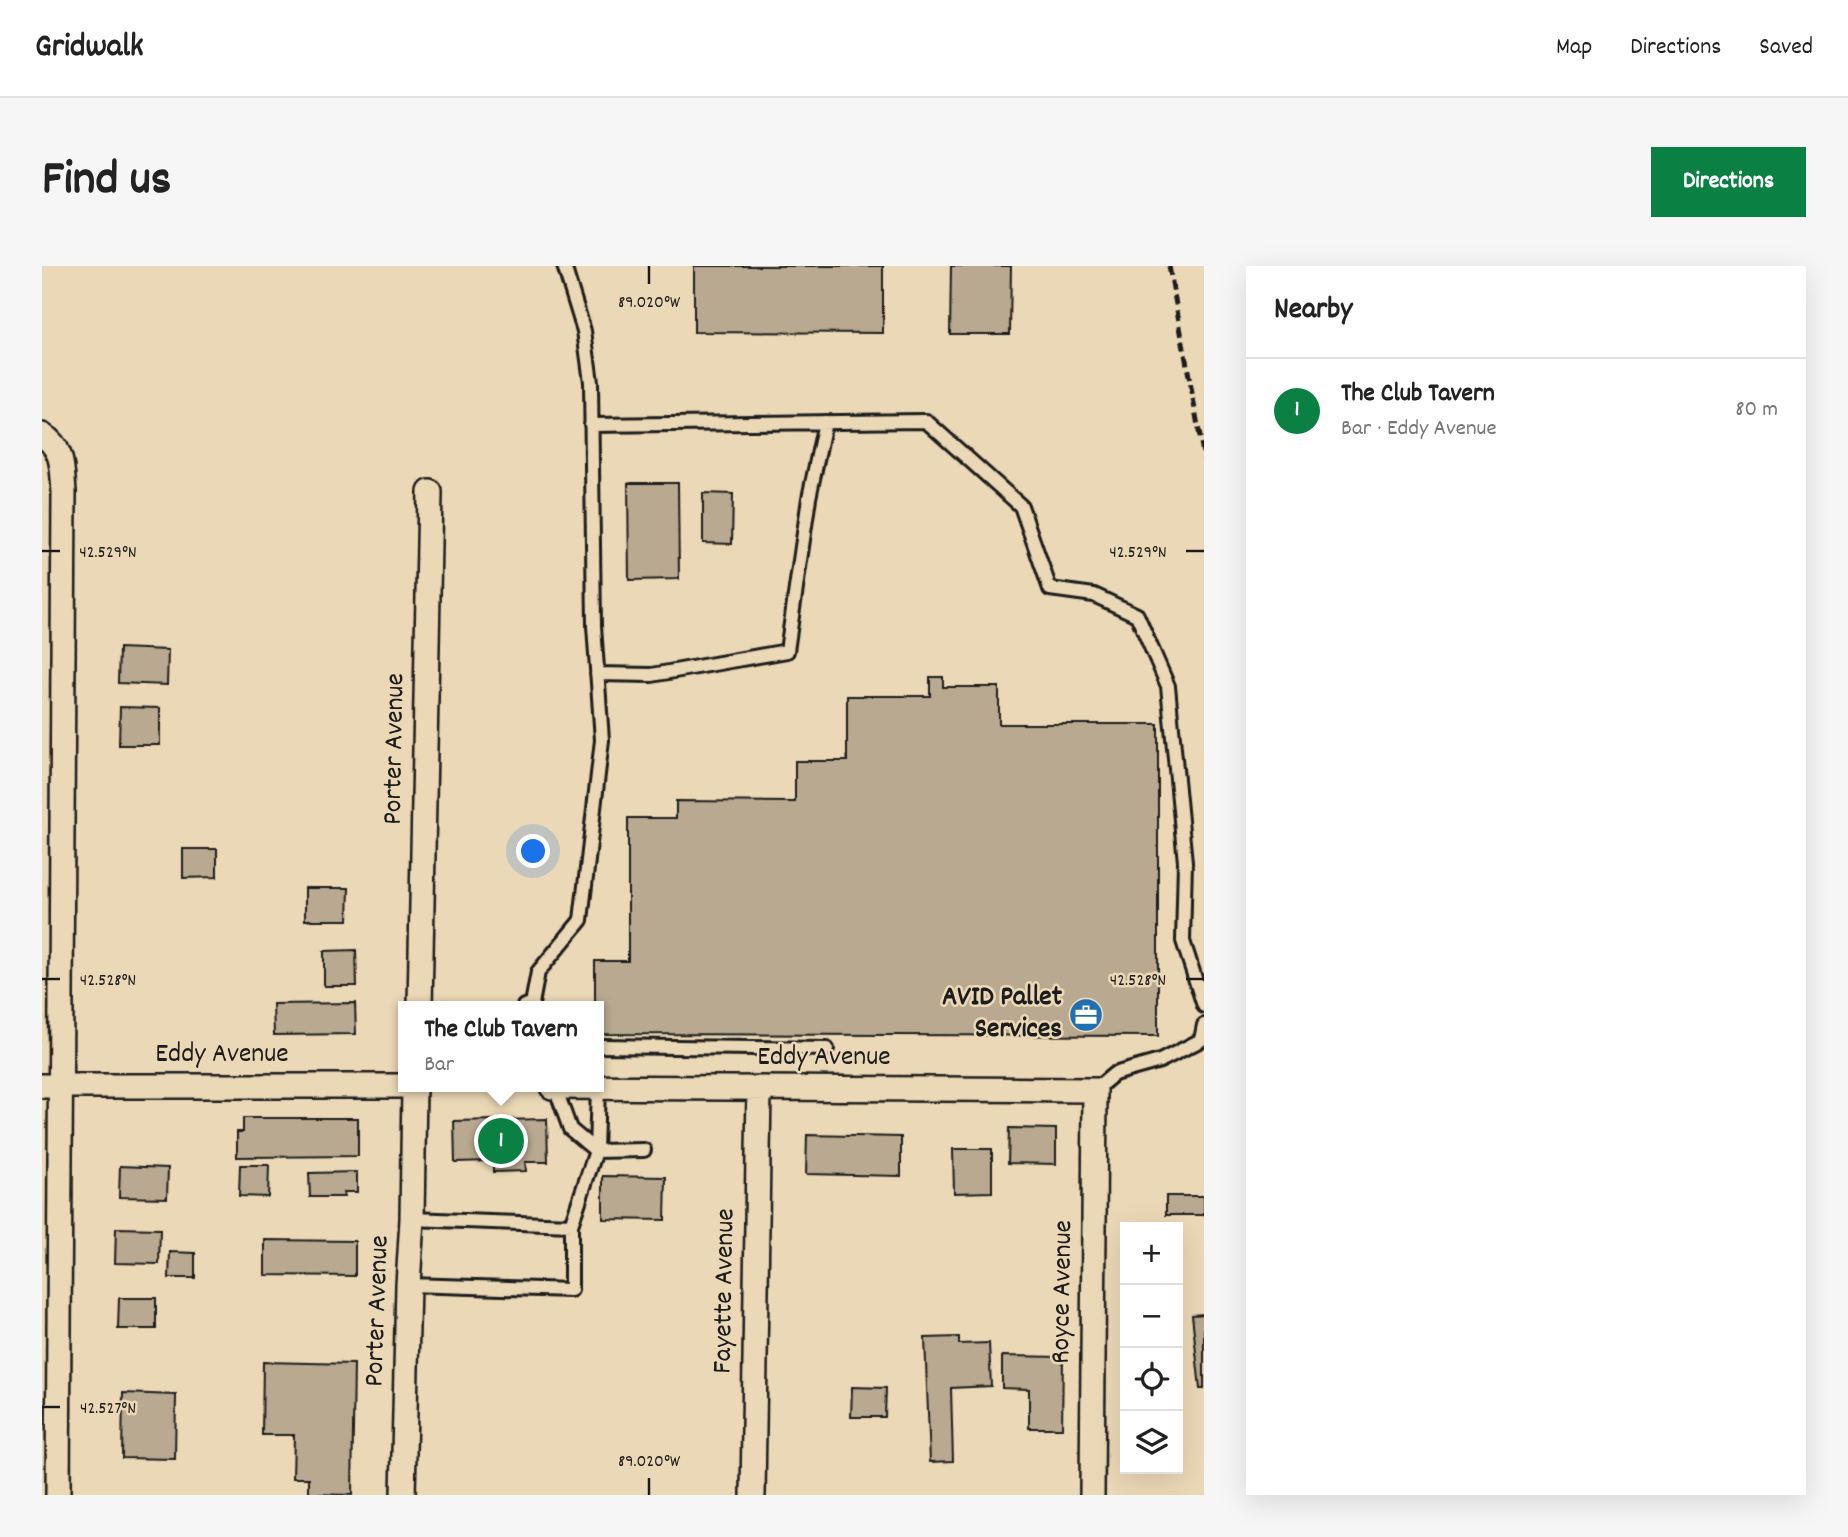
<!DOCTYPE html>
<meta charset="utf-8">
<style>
body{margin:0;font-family:Dekko,sans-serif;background:#f6f6f6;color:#222}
.controls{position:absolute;right:21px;bottom:21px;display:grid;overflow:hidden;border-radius:0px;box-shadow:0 7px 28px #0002}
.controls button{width:63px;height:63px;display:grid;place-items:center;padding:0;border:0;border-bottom:2px solid #e0e0e0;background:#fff;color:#222;font:35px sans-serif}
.you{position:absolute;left:492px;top:586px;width:24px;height:24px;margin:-18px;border:5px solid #fff;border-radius:50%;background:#1a73e8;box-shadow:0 0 0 10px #1a73e833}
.badge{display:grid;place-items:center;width:46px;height:46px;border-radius:50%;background:#0b8043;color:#fff;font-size:23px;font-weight:700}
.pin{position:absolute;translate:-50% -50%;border:4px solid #fff;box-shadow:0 2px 7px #0006}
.popup{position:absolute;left:356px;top:735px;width:206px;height:91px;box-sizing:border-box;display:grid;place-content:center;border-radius:0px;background:#fff;filter:drop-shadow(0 2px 5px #0005);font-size:23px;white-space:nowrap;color:#767676}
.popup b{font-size:26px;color:#222}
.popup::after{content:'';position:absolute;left:50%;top:100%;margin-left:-14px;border:14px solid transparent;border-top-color:#fff}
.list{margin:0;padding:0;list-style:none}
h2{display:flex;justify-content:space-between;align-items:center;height:91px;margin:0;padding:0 28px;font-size:30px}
h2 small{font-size:23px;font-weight:400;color:#767676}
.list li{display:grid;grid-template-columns:46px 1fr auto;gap:21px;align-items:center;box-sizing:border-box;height:105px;padding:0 28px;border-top:2px solid #e0e0e0}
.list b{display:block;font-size:26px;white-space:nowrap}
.list p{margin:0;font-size:23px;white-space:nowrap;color:#767676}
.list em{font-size:23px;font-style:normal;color:#767676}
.icon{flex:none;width:38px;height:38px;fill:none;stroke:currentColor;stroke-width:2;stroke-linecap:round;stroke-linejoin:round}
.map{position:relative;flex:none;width:1162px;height:1229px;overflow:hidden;border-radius:0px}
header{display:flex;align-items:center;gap:42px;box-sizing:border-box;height:98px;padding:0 35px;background:#fff;border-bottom:2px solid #e0e0e0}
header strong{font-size:33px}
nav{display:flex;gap:38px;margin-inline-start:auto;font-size:24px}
.intro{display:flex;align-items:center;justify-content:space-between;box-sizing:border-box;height:168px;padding:0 42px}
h1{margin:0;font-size:49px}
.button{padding:18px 32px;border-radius:0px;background:#0b8043;color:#fff;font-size:24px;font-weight:700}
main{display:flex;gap:42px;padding:0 42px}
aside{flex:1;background:#fff;border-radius:0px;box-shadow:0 7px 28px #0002}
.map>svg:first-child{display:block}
.building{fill:#b8a990;stroke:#1c1c1c;stroke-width:2}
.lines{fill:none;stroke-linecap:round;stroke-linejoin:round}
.service-casing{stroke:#1c1c1c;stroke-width:18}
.minor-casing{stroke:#1c1c1c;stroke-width:28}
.service{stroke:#ebd8b6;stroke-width:12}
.minor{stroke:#ebd8b6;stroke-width:23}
.rail{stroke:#1c1c1c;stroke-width:5;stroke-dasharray:10 5;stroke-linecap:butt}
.ticks{fill:none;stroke:#1c1c1c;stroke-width:2.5}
.labels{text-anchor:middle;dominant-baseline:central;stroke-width:5;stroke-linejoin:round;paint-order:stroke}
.street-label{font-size:28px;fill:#1c1c1c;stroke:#ebd8b6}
.poi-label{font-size:28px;font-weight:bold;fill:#1c1c1c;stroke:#ebd8b6;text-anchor:end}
.ticks-label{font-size:18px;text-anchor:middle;fill:#1c1c1c;stroke:#ebd8b6;stroke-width:5;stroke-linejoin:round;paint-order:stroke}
</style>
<header>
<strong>Gridwalk</strong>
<nav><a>Map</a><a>Directions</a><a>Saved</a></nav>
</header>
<div class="intro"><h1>Find us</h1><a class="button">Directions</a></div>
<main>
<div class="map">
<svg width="1162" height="1229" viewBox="0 0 1162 1229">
<rect width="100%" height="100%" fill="#ebd8b6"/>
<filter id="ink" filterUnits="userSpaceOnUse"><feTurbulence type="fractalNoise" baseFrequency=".0143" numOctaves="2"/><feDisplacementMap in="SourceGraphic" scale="14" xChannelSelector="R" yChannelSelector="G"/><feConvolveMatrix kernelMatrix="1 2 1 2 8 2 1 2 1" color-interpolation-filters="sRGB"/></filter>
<g filter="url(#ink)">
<path class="building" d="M652,0h189v67l-189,-1z
M909,0h60l-1,68h-60z
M586,217h50l1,96 -50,1z
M661,227l30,1 -1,50 -29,-1z
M77,382l49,2 -1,35 -49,-2z
M888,411h13v10h56v37h159v312l-559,-2v-28h-4v-45h33v-143h48v-17l119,1v-41h52v-65h83z
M78,441l40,1v37h-41z
M141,583h34v28l-34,1z
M263,622h44l-1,32h-43z
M314,684l1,36h-33v-35z
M313,737l1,31 -82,1 -1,-31z
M201,852h115v38l-121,1v-25h6z
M505,853l1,43h-23l1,9 -33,1v-11l-38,1 -1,-41z
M967,862l47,1v35l-48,-1z
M765,869l94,2v39l-95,-2z
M911,883h39v43l-38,1z
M198,899h29l-1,32 -29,-1z
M78,900l48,2 -1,30 -48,-1z
M315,906v20h-14l1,5h-34l-1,-24z
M561,910l63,1 -1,43 -62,-1z
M1124,930h38v19h-38z
M74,962l44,1 -1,35 -44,-1z
M223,974l90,1v35l-90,-1z
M128,986l25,1v25h-26z
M77,1032h37v31h-38z
M1162,1048v75h-4l-8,-74z
M917,1071v7l30,-1 2,43 -40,2 2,73 -23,1 -5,-124z
M960,1090l61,1 -1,71h-33v-39l-27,-1z
M221,1096l91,2 -2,131 -43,-1v-16h-16l1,-43h-32z
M810,1121l34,1 -1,29h-34z
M81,1127l53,2 -1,64 -53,-1z"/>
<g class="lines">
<g class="service-casing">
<path id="service" d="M549,159l335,-4 95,85 29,83 44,6 43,20 31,71 17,176 -2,79 21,65
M555,408l55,1 135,-24 22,-153 16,-76
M482,740l8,-2 6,-32 43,-52 21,-180 -8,-114 -3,-244 -7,-51 -20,-65
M557,780l228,3
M513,821l15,42 26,22 48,-1
M1053,824l19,-16 46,-13 41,-21 3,-15
M529,959l25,-74 2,-64
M366,1019l163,5v-65l-159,-6"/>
</g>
<g class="minor-casing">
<path id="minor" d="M0,169c22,13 20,34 22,57l-6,1003
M378,740l10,-514
M0,820h361
M510,821l543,3 -3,405
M361,1229l5,-210 4,-66 2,-132
M711,1229l6,-407"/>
</g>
<use href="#service" class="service"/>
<use href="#minor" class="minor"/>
<path class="rail" d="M1127,0l35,193"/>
</g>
</g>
<path class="ticks" d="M607,0v18M0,285h18M1144,285h18M0,713h18M1144,713h18M0,1141h18M607,1212v17"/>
<defs>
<g id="office-disc" transform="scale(1.75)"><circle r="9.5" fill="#1f6fb2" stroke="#ebd8b6"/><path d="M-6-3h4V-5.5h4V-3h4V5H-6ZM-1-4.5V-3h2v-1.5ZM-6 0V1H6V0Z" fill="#fff"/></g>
</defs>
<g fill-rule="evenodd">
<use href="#office-disc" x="1044" y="749"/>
</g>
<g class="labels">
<g class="street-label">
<text transform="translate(354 483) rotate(-89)">Porter Avenue</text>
<text x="180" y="790">Eddy Avenue</text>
<text x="782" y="793">Eddy Avenue</text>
<text transform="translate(684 1025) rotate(-89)">Fayette Avenue</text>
<text transform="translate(1022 1026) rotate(-89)">Royce Avenue</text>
<text transform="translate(337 1045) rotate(-88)">Porter Avenue</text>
</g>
<g class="poi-label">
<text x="1020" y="733">AVID Pallet<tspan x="1020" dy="32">Services</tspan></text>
</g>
</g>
<g class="ticks-label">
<text x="607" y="41">89.020°W</text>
<text x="66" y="291">42.529°N</text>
<text x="1096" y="291">42.529°N</text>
<text x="66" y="719">42.528°N</text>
<text x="1096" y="719">42.528°N</text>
<text x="66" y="1147">42.527°N</text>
<text x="607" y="1200">89.020°W</text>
</g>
</svg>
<div class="controls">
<button>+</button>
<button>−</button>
<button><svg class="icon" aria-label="locate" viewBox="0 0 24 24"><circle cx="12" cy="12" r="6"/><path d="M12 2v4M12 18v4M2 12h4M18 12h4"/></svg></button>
<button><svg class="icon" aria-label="layers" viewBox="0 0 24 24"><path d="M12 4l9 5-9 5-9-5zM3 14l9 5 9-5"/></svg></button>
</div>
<div class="you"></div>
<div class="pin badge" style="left:459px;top:875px">1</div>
<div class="popup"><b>The Club Tavern</b>Bar</div>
</div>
<aside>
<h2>Nearby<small></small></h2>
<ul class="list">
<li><span class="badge">1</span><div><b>The Club Tavern</b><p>Bar · Eddy Avenue</p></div><em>80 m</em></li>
</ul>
</aside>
</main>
